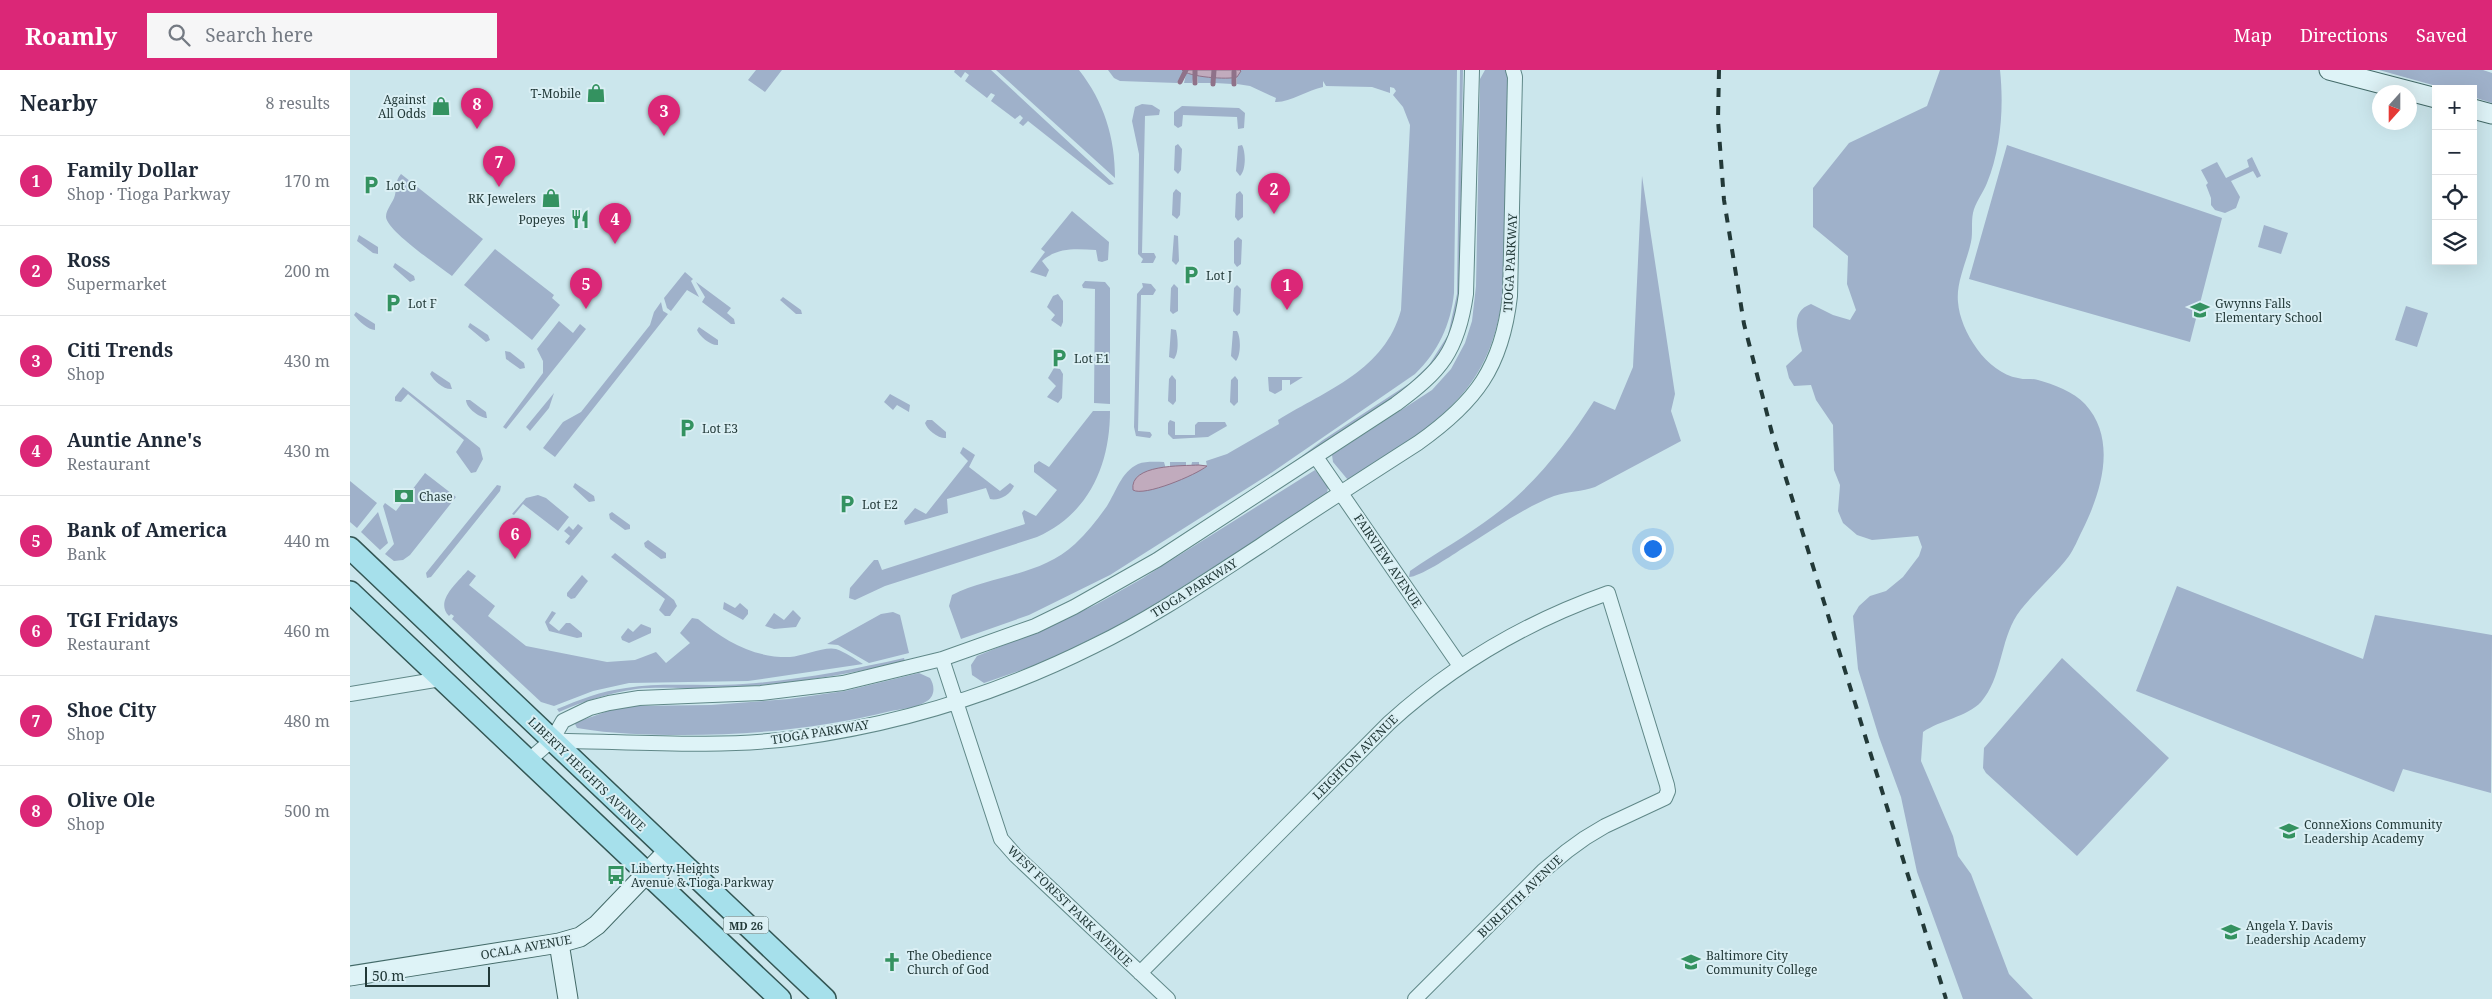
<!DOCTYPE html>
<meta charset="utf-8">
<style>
body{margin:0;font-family:"Noto Serif",serif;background:#f6f6f7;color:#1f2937}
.controls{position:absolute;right:15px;top:15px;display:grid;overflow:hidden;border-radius:0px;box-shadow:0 5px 20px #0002}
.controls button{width:45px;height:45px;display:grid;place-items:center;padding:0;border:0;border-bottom:1px solid #e0e1e3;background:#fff;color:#1f2937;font:25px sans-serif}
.compass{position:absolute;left:2022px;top:15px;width:45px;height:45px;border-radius:50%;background:#fff;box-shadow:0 5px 20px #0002;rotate:201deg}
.scale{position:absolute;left:15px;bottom:12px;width:125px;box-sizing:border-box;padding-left:5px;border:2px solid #223938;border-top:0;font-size:14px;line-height:18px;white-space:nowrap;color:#223938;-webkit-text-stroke:4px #daeff4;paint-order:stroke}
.you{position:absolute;left:1302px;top:478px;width:18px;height:18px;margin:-12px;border:4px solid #fff;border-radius:50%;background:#1a73e8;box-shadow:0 0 0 8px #1a73e833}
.badge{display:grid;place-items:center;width:32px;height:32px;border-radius:50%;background:#db2777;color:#fff;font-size:16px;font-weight:700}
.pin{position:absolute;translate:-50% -41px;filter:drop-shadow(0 1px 2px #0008)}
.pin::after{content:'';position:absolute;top:26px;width:18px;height:15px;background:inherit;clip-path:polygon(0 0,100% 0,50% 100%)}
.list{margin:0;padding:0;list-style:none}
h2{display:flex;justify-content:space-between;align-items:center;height:65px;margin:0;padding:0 20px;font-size:21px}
h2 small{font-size:16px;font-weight:400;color:#747a83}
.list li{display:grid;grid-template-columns:32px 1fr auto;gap:15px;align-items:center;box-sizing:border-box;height:90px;padding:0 20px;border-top:1px solid #e0e1e3}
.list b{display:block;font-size:19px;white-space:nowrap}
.list p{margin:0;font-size:16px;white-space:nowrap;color:#747a83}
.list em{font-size:16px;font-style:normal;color:#747a83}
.icon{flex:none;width:28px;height:28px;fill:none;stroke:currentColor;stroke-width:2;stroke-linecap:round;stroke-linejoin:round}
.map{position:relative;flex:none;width:2142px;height:929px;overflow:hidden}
header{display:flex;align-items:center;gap:30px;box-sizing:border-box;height:70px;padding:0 25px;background:#db2777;color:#fff}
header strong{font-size:24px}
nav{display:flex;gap:28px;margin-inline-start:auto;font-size:18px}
.search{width:350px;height:45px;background:#f6f6f7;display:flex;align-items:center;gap:12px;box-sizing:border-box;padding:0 18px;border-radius:0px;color:#747a83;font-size:19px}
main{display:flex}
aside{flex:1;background:#fff}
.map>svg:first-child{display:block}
.green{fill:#9fb1ca}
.water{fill:#c1abbd;stroke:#8f7289}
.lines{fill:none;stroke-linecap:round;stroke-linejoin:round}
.stream{stroke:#8f7289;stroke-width:5}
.street-casing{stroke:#608888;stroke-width:16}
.secondary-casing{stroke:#436a68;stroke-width:21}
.primary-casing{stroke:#335654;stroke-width:24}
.street{stroke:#def3f7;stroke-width:14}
.secondary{stroke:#def3f7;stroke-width:19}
.primary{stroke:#a6e0eb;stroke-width:21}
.rail{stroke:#223938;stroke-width:4;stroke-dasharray:9 9;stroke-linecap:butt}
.labels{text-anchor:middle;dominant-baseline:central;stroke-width:4;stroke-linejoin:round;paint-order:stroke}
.shield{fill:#daeff4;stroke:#597070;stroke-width:1}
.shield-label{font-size:11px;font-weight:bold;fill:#223938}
.poi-label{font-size:12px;fill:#223938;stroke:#daeff4;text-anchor:start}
.street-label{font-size:12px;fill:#223938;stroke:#daeff4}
</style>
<header>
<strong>Roamly</strong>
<div class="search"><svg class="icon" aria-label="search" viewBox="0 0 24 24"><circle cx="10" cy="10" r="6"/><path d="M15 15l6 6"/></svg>Search here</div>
<nav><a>Map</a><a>Directions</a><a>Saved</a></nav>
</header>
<main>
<aside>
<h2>Nearby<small>8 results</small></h2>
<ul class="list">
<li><span class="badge">1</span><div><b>Family Dollar</b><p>Shop · Tioga Parkway</p></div><em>170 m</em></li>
<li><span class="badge">2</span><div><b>Ross</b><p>Supermarket</p></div><em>200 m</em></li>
<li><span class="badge">3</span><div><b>Citi Trends</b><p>Shop</p></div><em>430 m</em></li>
<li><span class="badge">4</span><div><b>Auntie Anne's</b><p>Restaurant</p></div><em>430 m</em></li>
<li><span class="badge">5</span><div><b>Bank of America</b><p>Bank</p></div><em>440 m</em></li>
<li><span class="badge">6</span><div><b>TGI Fridays</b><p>Restaurant</p></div><em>460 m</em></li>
<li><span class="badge">7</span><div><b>Shoe City</b><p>Shop</p></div><em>480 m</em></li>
<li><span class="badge">8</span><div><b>Olive Ole</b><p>Shop</p></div><em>500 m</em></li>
</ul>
</aside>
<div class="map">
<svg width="2142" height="929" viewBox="0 0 2142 929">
<rect width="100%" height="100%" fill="#cbe6ec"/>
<path class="green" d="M406,0h26l-17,22 -17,-12z
M605,0h36l123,114 -5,1 -81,-64 -5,5 -4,-3 4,-5 -3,-3 -5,4 -24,-18 4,-6 -4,-2 -4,5 -22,-17 4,-6 -4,-3 -4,6 -7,-6z
M646,0h83c25,32 36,67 36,108z
M758,0h349l-3,223c-3,31 -16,59 -39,81l-147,101 -158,100 -81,40 -68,24 -12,-33 3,-11c40,-20 89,-19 123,-51 12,-11 22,-24 32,-38 9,-14 14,-34 31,-42 8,-3 18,-2 26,-2l2,7 4,-1v-6h16v4l5,1 1,-5h7v3l8,1 -1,-5 21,-7 52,-30 -1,-4c49,-30 107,-50 123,-110l9,-185 -7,-18 -10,-12 3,-4 -2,-3 -4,-1v6l-18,-6 -46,-1 -3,-5v6c-15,3 -34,16 -48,15l1,-4 -26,-12 -13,-2v-7l-5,2v5l-17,-1 1,-5 -4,-1 -1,6h-13v-8h-4l-2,8h-8l2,-9 -3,-2 -6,11 -57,-2 -6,-3z
M1110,0h3l-4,238 -15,42 -28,33 -134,88 41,-31 87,-57 19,-18 19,-30 9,-41z
M1135,0h21l3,3c0,47 -1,94 -2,141 -2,108 -7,168 -105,231 -17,11 -36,28 -54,35l-15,-18 -1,-7 100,-65 19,-21 14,-26 7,-22 4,-35 4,-207z
M1590,0h60c4,37 1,79 -13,113 -4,10 -12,20 -14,30 -2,9 0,19 -2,29 -4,19 -15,40 -13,60 2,29 29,71 60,76 6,2 13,0 20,2 15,4 36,12 47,24 33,36 16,89 -3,127 -4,8 -8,18 -13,25 -16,21 -37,38 -52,59 -17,26 -15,63 -36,87 -14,15 -41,18 -58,30l-2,29 32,75 5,20 13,18 38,100 24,25h-70l-46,-127 -16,-75 -22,-60 -21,-68 -5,-53 6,-10 11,-10 16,-5 17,-14 16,-21 3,-9 -4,-11 -46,4 -15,-5 -14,-12 -5,-12 2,-26 -6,-15 -1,-45 -17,-25 -5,-15 -17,1 -5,-8 -3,-12 16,-15c-4,-18 -13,-39 9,-47l22,11 17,5 6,-10 -9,-26 1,-28 -35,-29v-39l36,-45 78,-37z
M2029,0h104l9,3v30l-19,-6v-8h-26z
M792,34l10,1 8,5 -1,5 -14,1 -3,137h12l2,4 -3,6h-12l2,-4 -5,-5 1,-100 -7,-33 3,-14z
M832,36l57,2 6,5 -1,15 -6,1 -1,-12 -54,-2 -1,11 -4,2 -4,-3v-13z
M828,74l4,5 -1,21 -3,4 -4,-4 1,-24z
M892,75c4,7 4,26 -2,31l-4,-5 2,-25z
M1657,75l215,73 -32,124 -221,-63z
M1902,87l9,19 -4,2 -4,-7 -22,10 9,16 -4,11 -11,5 -10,-3 -4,-5v-7l-5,-13 2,-2 -7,-13 16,-8 9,16 23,-11 -2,-7z
M51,104l82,65 -31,37c-13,-10 -65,-45 -66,-59 0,-8 7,-14 9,-22 2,-8 0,-14 6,-21z
M1292,106l33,218 -4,17 10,30 -86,46c-13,5 -27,4 -41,9 -33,13 -64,36 -94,54 -10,7 -41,27 -51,27l1,-6c27,-19 57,-35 83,-55 41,-30 74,-73 101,-115l21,9 18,-43z
M826,119l5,4 -1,22 -3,4 -5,-4 1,-22z
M890,121l3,4v22l-5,4 -3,-4 1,-23z
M722,141l37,31 -1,18 -6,2 -4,-1 -2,-11c-21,-1 -38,-3 -54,11l7,9 -3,7 -16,-5 15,-20 -4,-3z
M1914,155l24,8 -7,21 -23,-7z
M9,165l19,12v7l-5,-1 -16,-12z
M824,165l4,1 1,25 -3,4 -4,-4z
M888,167l4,3 -1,24 -4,3 -3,-4v-22z
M145,179l59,46 -2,3 8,7 -28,35 -68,-55z
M45,193l19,13 1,4 -5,2 -17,-15z
M335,202l8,7 -2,2 8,16 -12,-7 -16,21 -4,-3 -3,-10z
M735,211l20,1 5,6v116l-16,-1 1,-114 -12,-1 -1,-3z
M346,212l35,26 -4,5 7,6 1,5h-4l-29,-22 3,-5z
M792,213l9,1 5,6 -3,5h-12l-3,136 12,1 2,3 -2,3 -14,-2 -2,-9 3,-133 6,-7z
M824,214l4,4v23l-5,3 -3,-3 1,-23z
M887,215l4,4 -1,24 -3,3 -4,-5 1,-23z
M708,224l5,7v21l-2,5 -10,-7 4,-5 -8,-8 6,-11z
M433,227l18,13 1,4h-6l-16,-14z
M311,232l2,9 5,3 -113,143 -12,-9 20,-26 18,-10 69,-87 4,-13z
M2056,236l22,7 -11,34 -22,-7z
M6,242l19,12v6c-7,0 -16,-9 -21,-15z
M209,251l14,12 7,-9 6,5 -80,100 -3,-2 40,-54v-12l-6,-12z
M120,253l18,12 2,5 -4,2 -18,-15z
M349,257l19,13v5c-7,1 -19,-9 -21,-15z
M821,259l5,1c2,8 3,23 -2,29l-5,-2z
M883,261h4c4,6 4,24 -1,30l-5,-5z
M155,281l5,1 14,11 1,5 -5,1 -14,-10z
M704,298l6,1 3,5 -1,24 -4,5 -11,-6 9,-11 -8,-8z
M82,301l18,12 2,6c-8,1 -18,-8 -22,-15z
M822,305l4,5v21l-3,4 -5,-4 1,-22z
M885,306l3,4v22l-4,4 -4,-4 1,-22z
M918,307h35l-13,8v-5h-8v10l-7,4 -6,-3z
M53,317l77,61 3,11 -7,13 -5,1 -15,-21 8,-12 -56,-46 -7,8 -6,-1v-4z
M204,323l-5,15 -19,23 -4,-4z
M540,324l20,11 -1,7 -12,-7 -4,5 -9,-8z
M116,330h4l16,12 1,6c-7,0 -21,-10 -21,-18z
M743,341h17c0,54 -21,103 -73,126l-152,49 -30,14 -6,-2 1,-10 24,-28h4l4,10 143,-46 -3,-11 2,-3 12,6 21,-26 -23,-18v-7l5,-4 10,6z
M577,350h5l14,12v6c-7,1 -19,-8 -21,-15z
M820,350l5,2v13h20v-10l3,-3h27l2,4 -19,11 -35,2 -5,-5v-11z
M613,377l12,8 -6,12 31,24 10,-8 4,3c-4,9 -15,15 -24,13l-4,-11 -39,11 1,14 -43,12 -1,-4 11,-13 11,6 42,-53 -8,-8z
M965,400l13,16 -1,9 -195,124 -90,44 -58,20 -12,-8 -1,-10 6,-9 76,-31 44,-21 46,-26z
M75,403l31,24 -46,58 -7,5 -9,1 -9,-7 9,-10 -11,-38 2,-3 11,8z
M0,411l27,22 -20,25 -7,-6z
M225,413l19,13 1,5 -6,1 -16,-15z
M147,415l4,1 -1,5 -69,86 -4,1 -1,-5z
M188,425l8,3 23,19 -11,14 -35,-27 -9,11 -2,-1 14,-16z
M28,442l10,31 -8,7 -19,-18z
M262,442l18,13v4l-5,1 -15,-11 -1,-5z
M228,454l5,4 -14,17 -4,-3 5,-6 -6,-5 5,-5 4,4z
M298,470l18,13v5l-5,1 -16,-12 -1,-4z
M265,483l59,47 3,6 -7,10h-5l-6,-6 6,-11 -54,-42z
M118,500l8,6 -7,9 26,21 -7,10 38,30 81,16 28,-2 21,-8 10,11 24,-20 -10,-10 12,-15 6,1c27,22 55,39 92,38 13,-1 35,-11 46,-8 9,3 19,10 27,15l-115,17 -119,2 -36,8 -39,15 -13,-4 -89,-83 2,-3 -3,-2 -2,2c-15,-15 9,-34 19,-46z
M232,505l6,6 -13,17 -4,1 -4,-3v-3z
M1827,516l186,73 12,-44 117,20 -1,158 -88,-24 -9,23 -258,-101z
M374,532l11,6 5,-5 8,7v4l-5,6 -20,-11z
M443,540l8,8 -5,9 -22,2 -9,-3 9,-13 10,7z
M202,541l4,2 -7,10 10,8 7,-8h4l12,10v4l-5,1 -28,-7 -4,-9z
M543,542l7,3 9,38 -40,10 -31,-18 -11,-1 54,-30z
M291,554l10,4v5l-22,10 -7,-3 -1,-3 7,-9 5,4z
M554,588l1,3c-60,15 -120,23 -181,27 -29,2 -59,-2 -88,1 -27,4 -52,12 -77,23l-2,-3c22,-9 44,-18 69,-21 38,-6 78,-1 117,-4 55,-4 108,-14 161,-26z
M1712,588l107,100 -92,98 -91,-83 -3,-5 1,-20z
M569,603l11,5c5,8 5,18 -3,23 -10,7 -25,8 -36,10 -68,17 -138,24 -208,24 -35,0 -71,-1 -106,-7l-2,-4 2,-2 34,-12 22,-4 78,-1 78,-6 56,-8z"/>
<path class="water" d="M832,0h58l1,1 -4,6c-9,3 -49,0 -55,-7z
M849,395l8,1c-11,9 -63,31 -74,24 -4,-26 49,-24 66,-25z"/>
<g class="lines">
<path class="stream" d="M884,2v12
M830,12l6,-12
M845,13v-13
M863,14l1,-14"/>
<g class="street-casing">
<path id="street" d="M966,387l144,209
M592,589l59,180 15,17 152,143
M0,624l91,-15
M202,670c21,2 41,1 61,2 62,2 124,4 184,-4 103,-14 205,-46 297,-92 58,-28 112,-65 166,-100 52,-35 105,-69 158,-103 58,-41 84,-76 92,-147l5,-219 -2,-7
M178,691l24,-21 11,-19 27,-13 19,-5 30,-5 122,-5 82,-10 99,-24 93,-33 39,-19 83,-47 239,-156c45,-33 62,-53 70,-110l6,-224
M790,903l249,-250c65,-59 137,-101 219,-130l59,192 1,6 -3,7 -60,28 -20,12 -18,13 -24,20 -128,128"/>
</g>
<g class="secondary-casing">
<path id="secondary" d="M1979,0l107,28
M2123,39l19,5
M209,873l9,56
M0,906l209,-33 21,-6 17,-12 71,-74"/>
</g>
<g class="primary-casing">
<path id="primary" d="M0,478l475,451
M0,522l430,407"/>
</g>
<use href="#street" class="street"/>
<use href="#secondary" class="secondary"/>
<use href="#primary" class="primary"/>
<path class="rail" d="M1369,0l-1,50 6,80 20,124 28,109 174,566"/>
</g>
<defs>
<g id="shop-bare" transform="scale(1.5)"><path d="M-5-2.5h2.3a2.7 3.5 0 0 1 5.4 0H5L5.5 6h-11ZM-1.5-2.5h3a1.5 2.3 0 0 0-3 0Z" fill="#349260" stroke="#daeff4" stroke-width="2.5" paint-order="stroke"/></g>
<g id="parking-bare" transform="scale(1.5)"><path d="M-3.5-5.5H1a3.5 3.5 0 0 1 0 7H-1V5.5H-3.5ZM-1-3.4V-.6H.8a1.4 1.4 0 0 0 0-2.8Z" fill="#349260" stroke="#daeff4" stroke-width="2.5" paint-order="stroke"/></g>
<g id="restaurant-bare" transform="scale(1.5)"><path d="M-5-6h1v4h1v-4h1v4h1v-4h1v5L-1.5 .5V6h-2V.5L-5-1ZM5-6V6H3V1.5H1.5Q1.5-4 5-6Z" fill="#349260" stroke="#daeff4" stroke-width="2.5" paint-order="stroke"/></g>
<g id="school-bare" transform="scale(1.5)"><path d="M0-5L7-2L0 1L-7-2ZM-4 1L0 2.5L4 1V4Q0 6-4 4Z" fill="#349260" stroke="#daeff4" stroke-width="2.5" paint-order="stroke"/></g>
<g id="bank-bare" transform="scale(1.5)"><path d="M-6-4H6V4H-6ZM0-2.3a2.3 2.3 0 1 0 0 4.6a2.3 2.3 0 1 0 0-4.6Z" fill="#349260" stroke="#daeff4" stroke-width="2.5" paint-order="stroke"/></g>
<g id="bus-bare" transform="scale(1.5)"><path d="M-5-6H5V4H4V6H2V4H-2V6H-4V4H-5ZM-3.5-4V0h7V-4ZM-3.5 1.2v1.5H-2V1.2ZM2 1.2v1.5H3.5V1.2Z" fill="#349260" stroke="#daeff4" stroke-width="2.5" paint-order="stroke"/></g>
<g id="church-bare" transform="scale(1.5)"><path d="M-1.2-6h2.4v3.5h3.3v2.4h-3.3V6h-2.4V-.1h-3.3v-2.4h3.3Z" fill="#349260" stroke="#daeff4" stroke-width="2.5" paint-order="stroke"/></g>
<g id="university-bare" transform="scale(1.5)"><path d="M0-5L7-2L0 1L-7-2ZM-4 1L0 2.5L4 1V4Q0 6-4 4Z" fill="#349260" stroke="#daeff4" stroke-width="2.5" paint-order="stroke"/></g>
</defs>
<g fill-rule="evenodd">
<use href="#shop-bare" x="246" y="23"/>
<use href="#shop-bare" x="91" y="36"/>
<use href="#parking-bare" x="21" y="115"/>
<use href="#shop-bare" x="201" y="128"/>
<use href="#restaurant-bare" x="230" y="149"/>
<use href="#parking-bare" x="841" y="205"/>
<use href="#parking-bare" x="43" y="233"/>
<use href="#school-bare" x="1850" y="240"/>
<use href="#parking-bare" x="709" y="288"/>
<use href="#parking-bare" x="337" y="358"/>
<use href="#bank-bare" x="54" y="426"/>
<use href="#parking-bare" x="497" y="434"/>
<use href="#school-bare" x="1939" y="761"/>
<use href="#bus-bare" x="266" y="805"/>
<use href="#school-bare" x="1881" y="862"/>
<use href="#church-bare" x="542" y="892"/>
<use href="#university-bare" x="1341" y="892"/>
</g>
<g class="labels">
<rect class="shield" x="373.5" y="846.5" width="45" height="17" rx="4"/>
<g class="shield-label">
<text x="396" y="855">MD 26</text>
</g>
<g class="poi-label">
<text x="231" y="23" text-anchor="end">T-Mobile</text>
<text x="76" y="29" text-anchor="end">Against<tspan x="76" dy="14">All Odds</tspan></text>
<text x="36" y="115">Lot G</text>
<text x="186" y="128" text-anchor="end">RK Jewelers</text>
<text x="215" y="149" text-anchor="end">Popeyes</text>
<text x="856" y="205">Lot J</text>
<text x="58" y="233">Lot F</text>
<text x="1865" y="233">Gwynns Falls<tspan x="1865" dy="14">Elementary School</tspan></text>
<text x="724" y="288">Lot E1</text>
<text x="352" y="358">Lot E3</text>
<text x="69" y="426">Chase</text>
<text x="512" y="434">Lot E2</text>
<text x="1954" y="754">ConneXions Community<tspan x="1954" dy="14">Leadership Academy</tspan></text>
<text x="281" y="798">Liberty Heights<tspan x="281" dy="14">Avenue &amp; Tioga Parkway</tspan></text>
<text x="1896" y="855">Angela Y. Davis<tspan x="1896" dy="14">Leadership Academy</tspan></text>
<text x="557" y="885">The Obedience<tspan x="557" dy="14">Church of God</tspan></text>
<text x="1356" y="885">Baltimore City<tspan x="1356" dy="14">Community College</tspan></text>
</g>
<g class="street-label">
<text transform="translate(1160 193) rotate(-87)">TIOGA PARKWAY</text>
<text transform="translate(1038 491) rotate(56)">FAIRVIEW AVENUE</text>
<text transform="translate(844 518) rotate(-32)">TIOGA PARKWAY</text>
<text transform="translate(470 662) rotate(-9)">TIOGA PARKWAY</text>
<text transform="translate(1005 687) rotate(-45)">LEIGHTON AVENUE</text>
<text transform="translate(237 704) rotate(44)">LIBERTY HEIGHTS AVENUE</text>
<text transform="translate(1170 826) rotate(-44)">BURLEITH AVENUE</text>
<text transform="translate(720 836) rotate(44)">WEST FOREST PARK AVENUE</text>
<text transform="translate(176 877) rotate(-10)">OCALA AVENUE</text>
</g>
</g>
</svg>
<div class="controls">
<button>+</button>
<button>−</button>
<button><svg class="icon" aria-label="locate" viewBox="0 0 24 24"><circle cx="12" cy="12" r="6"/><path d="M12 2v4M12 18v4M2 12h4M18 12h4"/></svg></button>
<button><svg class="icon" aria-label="layers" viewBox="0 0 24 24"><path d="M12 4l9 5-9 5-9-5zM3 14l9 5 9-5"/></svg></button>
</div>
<svg class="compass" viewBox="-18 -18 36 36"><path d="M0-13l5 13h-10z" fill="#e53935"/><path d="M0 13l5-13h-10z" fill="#747a83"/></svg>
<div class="scale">50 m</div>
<div class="you"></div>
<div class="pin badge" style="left:937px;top:240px">1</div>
<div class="pin badge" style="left:924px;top:144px">2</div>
<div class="pin badge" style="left:314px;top:66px">3</div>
<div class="pin badge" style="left:265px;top:174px">4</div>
<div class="pin badge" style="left:236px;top:239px">5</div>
<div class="pin badge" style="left:165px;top:489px">6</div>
<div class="pin badge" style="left:149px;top:117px">7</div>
<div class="pin badge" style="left:127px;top:59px">8</div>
</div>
</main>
